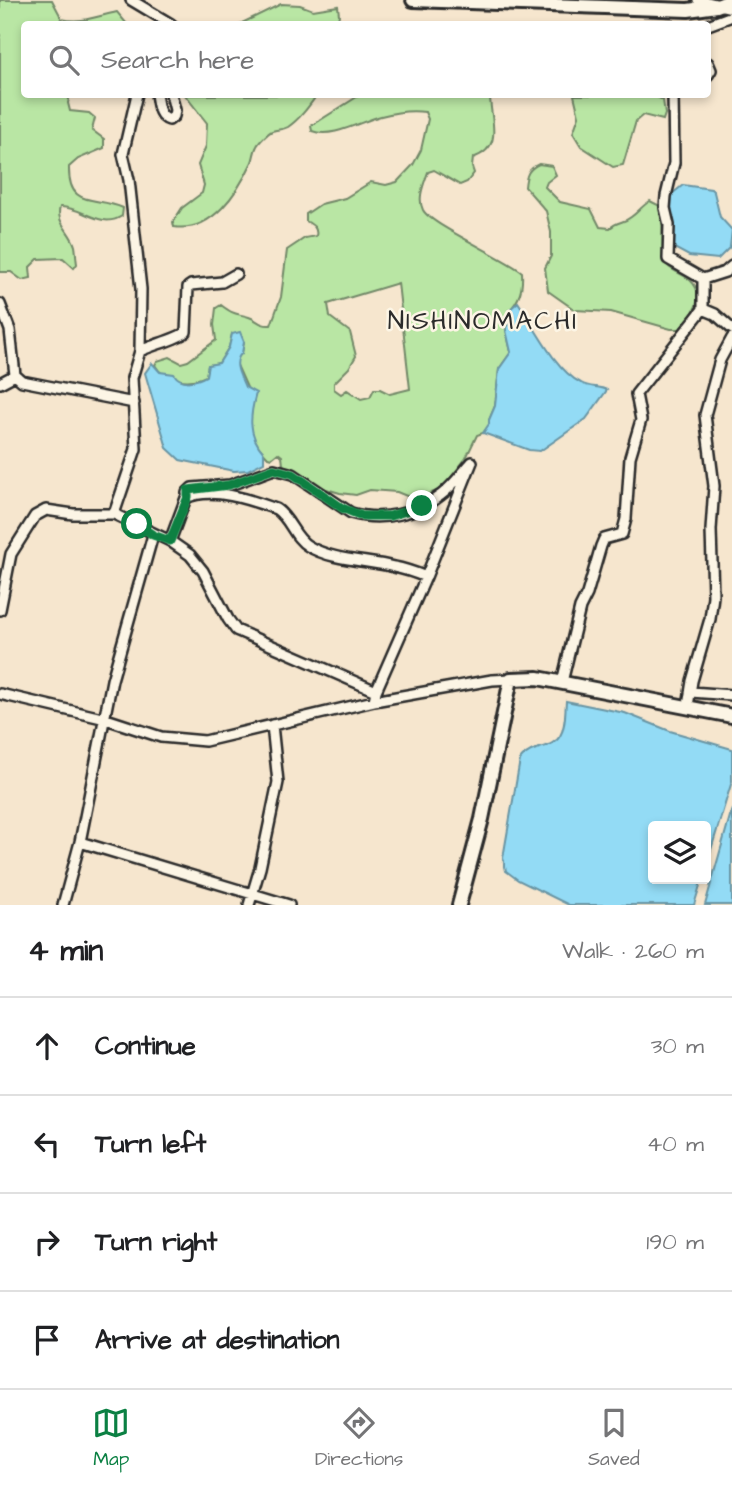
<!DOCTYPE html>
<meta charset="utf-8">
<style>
body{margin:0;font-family:"Architects Daughter",sans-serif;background:#f2f2f2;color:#202124}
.controls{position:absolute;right:21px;bottom:21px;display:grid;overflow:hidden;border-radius:7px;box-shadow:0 4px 10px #0003}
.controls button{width:63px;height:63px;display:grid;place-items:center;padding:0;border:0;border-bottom:2px solid #e0e0e0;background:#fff;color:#202124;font:35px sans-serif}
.stop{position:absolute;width:21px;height:21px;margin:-16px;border:5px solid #0b8043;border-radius:50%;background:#fff}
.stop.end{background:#0b8043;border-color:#fff;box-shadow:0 2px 7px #0008}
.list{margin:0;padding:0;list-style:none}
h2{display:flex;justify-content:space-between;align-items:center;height:91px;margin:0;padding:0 28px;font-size:30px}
h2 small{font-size:23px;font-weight:400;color:#757577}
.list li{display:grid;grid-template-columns:46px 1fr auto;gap:21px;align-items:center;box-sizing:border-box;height:98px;padding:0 28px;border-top:2px solid #e0e0e0}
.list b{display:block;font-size:26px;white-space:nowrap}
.list em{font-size:23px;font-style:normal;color:#757577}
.icon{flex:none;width:38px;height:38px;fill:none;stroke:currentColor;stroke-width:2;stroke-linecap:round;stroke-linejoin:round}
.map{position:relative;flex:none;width:732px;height:905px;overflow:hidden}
.search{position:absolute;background:#fff;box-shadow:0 4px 10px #0003;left:21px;right:21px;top:21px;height:77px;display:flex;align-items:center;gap:18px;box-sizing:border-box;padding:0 24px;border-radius:7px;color:#757577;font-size:26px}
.sheet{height:483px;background:#fff}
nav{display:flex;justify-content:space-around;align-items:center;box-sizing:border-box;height:98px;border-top:2px solid #e0e0e0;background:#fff;font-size:19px;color:#757577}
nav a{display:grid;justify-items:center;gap:4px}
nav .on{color:#0b8043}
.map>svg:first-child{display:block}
.green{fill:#b9e6a4;stroke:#728868;stroke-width:2;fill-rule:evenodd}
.water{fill:#93dbf5;stroke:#6995a4;stroke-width:2}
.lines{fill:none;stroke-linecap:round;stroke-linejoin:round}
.street-casing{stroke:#2b2b2b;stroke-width:14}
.secondary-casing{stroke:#2b2b2b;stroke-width:18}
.street{stroke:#fcf5e5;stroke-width:9}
.secondary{stroke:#fcf5e5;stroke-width:12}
.route{stroke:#0b8043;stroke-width:9}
.labels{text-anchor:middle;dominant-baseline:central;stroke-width:5;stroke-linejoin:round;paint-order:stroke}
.quarter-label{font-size:26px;letter-spacing:2px;fill:#2b2b2b;stroke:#fcf5e5}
</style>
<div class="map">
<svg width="732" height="905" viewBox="0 0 732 905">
<rect width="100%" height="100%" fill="#f6e6ce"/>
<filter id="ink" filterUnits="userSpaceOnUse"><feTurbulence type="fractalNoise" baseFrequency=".0143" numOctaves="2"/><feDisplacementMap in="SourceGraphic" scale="14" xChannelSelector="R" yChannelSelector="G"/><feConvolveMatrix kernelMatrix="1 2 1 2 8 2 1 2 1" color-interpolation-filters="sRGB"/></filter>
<g filter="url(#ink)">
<path class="green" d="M0,0h52l10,19c19,5 35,-3 55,-7l10,12h-103v70l46,1 -2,8 2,8 19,2 6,5 -3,12 12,9v9l-26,11 -9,8c-1,43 27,28 54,41l-1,8c-21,14 -41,-10 -62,-9 -5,15 11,25 15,39 1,5 1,12 2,18l-3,4 -11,-10 -25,1 -8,8 1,11 -9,2 -11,-8h-11z
M281,4l19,1 13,5 25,-4 1,9 -2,9h-97z
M185,95h132c-8,11 -17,24 -29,32 -5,3 -10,2 -16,4 -4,2 -13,11 -15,15 -3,5 -3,11 -5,16 -14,30 -40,71 -78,65l-1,-5 9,-14 20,-15 2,-8 -6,-20 8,-19 1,-23z
M360,95h130c0,26 15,52 -17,63l-1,9 2,6 -7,9 -7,3 -26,-15 -6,2c-4,12 -11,26 -5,38 8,15 80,47 99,62 1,17 -2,28 -14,40l2,9 -4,9 5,22 -12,17 -4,37 -6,14 1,4 -7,9 -6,2 -11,23 -18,23 -9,9 -15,6 -15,1 -12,-5 -27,-2 -14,5 -16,-2 -24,-7 -14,-12 -19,-9 -1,-9 -4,-3 -6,5 -4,-1 -13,-14 -5,-19 3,-23 -17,-38 1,-5 5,-5 2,-11 -12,-8 -3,13 -10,16 -11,2 -2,11c-15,8 -43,5 -51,-11l2,-4 13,-4 11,6 7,-2 28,-21 -2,-15 2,-17 5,-3c13,10 14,8 28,12 9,3 11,9 22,8l10,-28 6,-47 18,-12 11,-2c2,-8 -3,-11 -10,-15v-7l15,-10 24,-6 26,-16 15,3 11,-3 16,-17 8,-15 7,-31 -3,-7c-15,-2 -29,0 -44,4 -20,5 -49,23 -69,15l-1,-5zM398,283l12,106 -20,5 -10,-5h-6l-4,8 -9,2 -14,-9 -6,4 -7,-5v-6l15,-15 7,-12 -6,-24 -20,-15 -2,-13z
M574,95h79l10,5 2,14 -2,6 -20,-5 -7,6 -13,44 -10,2 -32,-21 -8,-13 6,-17z
M539,164l13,2 4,9 -9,7 -2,5 15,15 31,7 9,18 10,1c7,-7 14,-5 21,-11 7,-5 11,-11 19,-16l8,4 4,6 1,49c6,11 18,12 27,20 18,16 1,37 -10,49h-9l-60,-17 -36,-2 -27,-19 -3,-23 6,-12v-24l-5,-21 -21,-24c1,-12 3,-18 14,-23z"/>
<path class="water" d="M683,185l28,4 3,3 6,25 12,13 -2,17 -12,12 -29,-3 -15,-8c0,-18 -5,-37 -2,-54z
M518,302c16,24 37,68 63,81 9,5 18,3 26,7l-21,29 -46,32 -11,-1 -46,-17 6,-9v-4l6,-14 4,-37 12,-17 -5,-22 4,-9 -2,-10z
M240,332l4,10 -2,11c-10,9 -2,22 3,34l11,6c-6,22 -9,41 8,60v9l-16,8 -14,1 -54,-11 -13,-12 -22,-75 7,-10 8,9 14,2c7,11 22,8 32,2l2,-11 11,-2 10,-16 3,-13z
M566,701l59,12 45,18 62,18v32l-26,85v-40h-53v53h49l-8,26h-125l-51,-25 -12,-9 -3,-13 17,-98c10,-15 32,-10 40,-24 6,-10 5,-24 6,-35z
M732,809v96h-27z"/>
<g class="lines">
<g class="street-casing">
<path id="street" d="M131,0l40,24
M698,0l34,8
M708,25l24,-9
M708,63l3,7 -3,5
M156,94c2,11 2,22 13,26l5,-4 1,-6 -4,-16
M673,94l1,69 -8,33 -1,12 4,17 -1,34 35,20
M0,304l10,26 5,45 7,6 112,22
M703,309l12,5 17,15
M140,351c12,-6 38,-12 46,-19l2,-45 3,-2 31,-3 14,-8
M0,383l15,-8
M188,497l-1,-4 5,-5 38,-3 44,-16 19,5 58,39c30,9 66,1 90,-18 12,-9 21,-22 31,-33l-46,115 -50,114 -2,10
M114,514l22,-65 -4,-71 8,-27 1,-62 -12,-109 -6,-26 14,-60
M170,541l16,-43c26,-12 65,2 90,11 14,9 18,29 32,37 25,15 59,14 86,21 11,2 22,6 32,10
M0,610l11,-56 24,-38 11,-6 27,4h41l56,27 20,14 13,16 25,48 8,11 140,61
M562,682l18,-74 7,-14 14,-48 3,-7 18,-5 4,-15 4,-62 11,-37 -5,-26 67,-85v-30l22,-7 7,-6
M691,692l41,3
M0,694l106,25 55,18 44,4 169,-40 118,-21 19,-1
M688,706l4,-25 18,-62 3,-23 -2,-66 3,-44 -9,-71 15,-55 12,-22
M80,842l209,63
M63,905l17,-63 32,-162 41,-145
M249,905l11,-37 18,-86 -6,-57"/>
</g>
<g class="secondary-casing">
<path id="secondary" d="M413,0l275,10 29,-4 15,-6
M459,905l23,-86 29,-140 27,-1 194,38"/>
</g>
<use href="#street" class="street"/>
<use href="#secondary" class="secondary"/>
</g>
</g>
<g class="lines" filter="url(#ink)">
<path class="route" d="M137,524l16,11 17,6 18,-44v-7l41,-5 45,-16 19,5 49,34 20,8h28l32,-10"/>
</g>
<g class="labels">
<g class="quarter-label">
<text x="483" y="321">NISHINOMACHI</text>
</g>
</g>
</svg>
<div class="controls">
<button><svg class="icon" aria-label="layers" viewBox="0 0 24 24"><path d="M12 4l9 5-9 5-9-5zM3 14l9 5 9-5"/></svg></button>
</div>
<div class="stop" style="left:137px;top:524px"></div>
<div class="stop end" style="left:422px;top:506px"></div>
<div class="search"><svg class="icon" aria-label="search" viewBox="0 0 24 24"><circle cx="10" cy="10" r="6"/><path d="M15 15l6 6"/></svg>Search here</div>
</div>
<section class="sheet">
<h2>4 min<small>Walk · 260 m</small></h2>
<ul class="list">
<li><svg class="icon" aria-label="ahead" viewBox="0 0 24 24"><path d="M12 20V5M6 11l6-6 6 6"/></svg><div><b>Continue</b></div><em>30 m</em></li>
<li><svg class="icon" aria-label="left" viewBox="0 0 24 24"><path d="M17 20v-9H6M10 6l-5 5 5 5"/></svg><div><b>Turn left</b></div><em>40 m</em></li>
<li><svg class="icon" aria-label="right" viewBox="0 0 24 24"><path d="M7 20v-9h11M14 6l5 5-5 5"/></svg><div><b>Turn right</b></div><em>190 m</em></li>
<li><svg class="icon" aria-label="arrive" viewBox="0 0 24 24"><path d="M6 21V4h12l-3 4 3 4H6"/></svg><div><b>Arrive at destination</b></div></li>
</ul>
</section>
<nav>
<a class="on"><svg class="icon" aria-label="map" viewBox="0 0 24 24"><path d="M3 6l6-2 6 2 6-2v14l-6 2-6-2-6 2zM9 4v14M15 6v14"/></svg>Map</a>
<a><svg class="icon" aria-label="directions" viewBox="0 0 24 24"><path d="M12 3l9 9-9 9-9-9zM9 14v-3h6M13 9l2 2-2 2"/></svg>Directions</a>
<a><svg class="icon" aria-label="saved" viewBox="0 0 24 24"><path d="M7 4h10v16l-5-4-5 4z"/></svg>Saved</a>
</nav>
